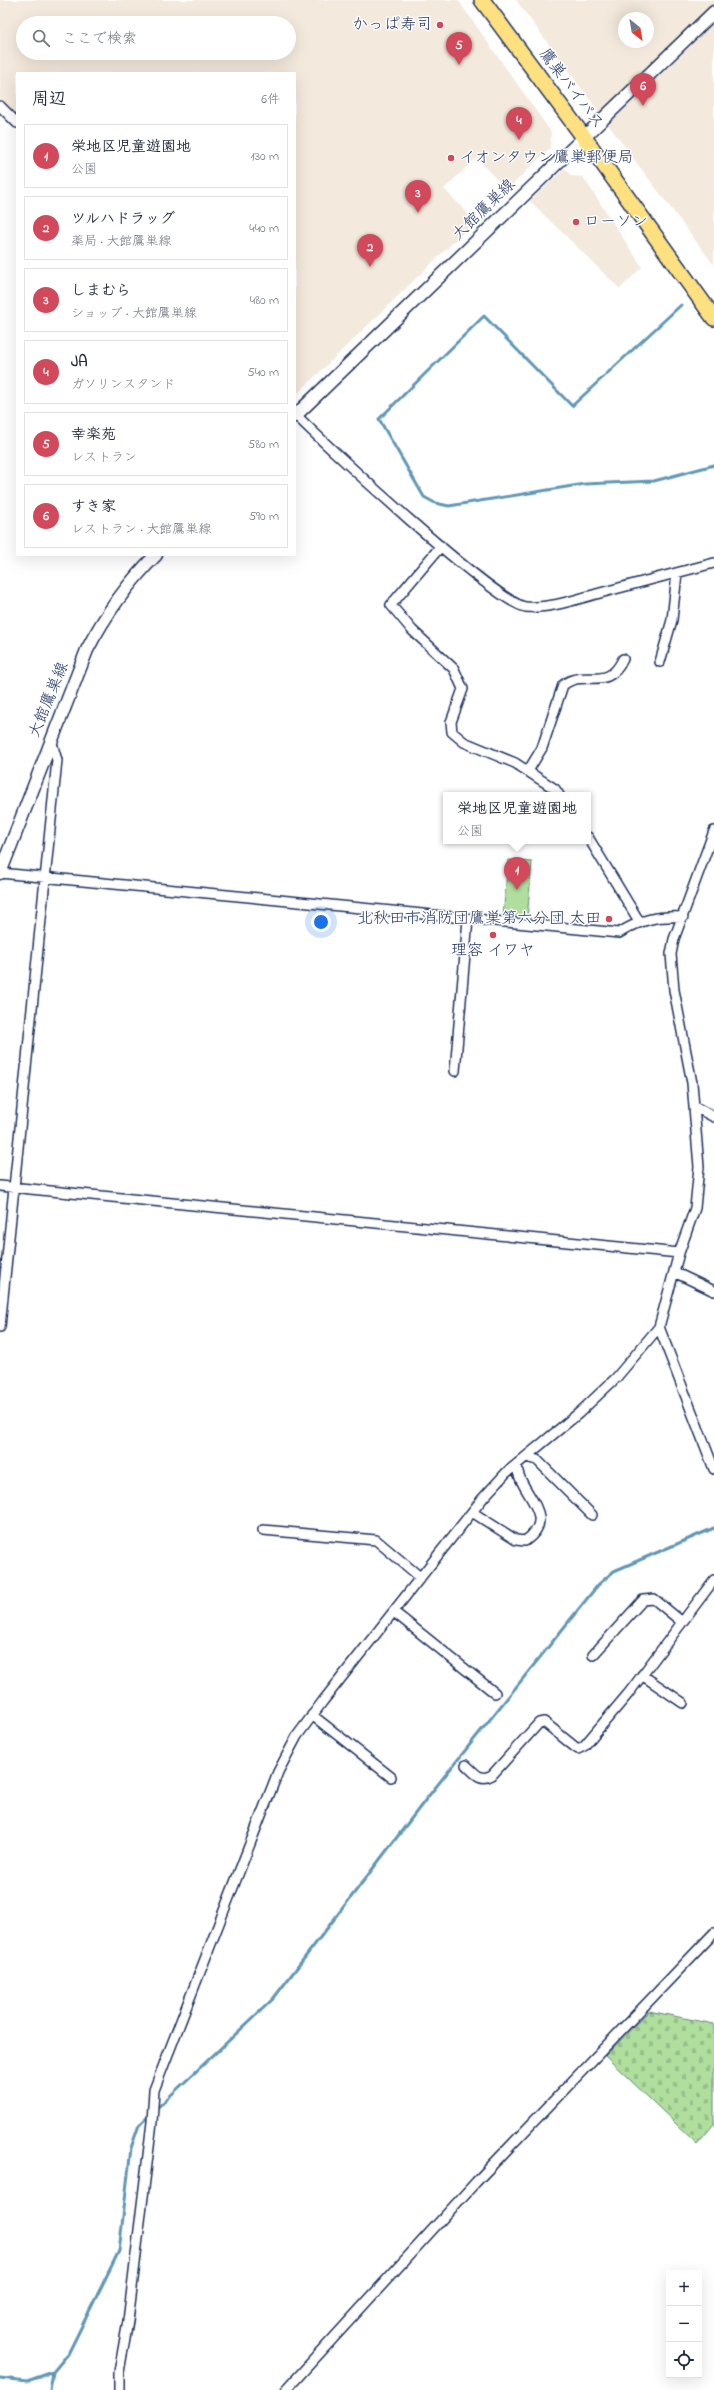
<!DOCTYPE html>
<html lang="ja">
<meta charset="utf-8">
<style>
body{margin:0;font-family:"Indie Flower","Klee One",sans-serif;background:#f2f2f3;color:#1f2937}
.controls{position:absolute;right:12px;bottom:12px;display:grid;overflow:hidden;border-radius:0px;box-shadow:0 4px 16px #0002}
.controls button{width:36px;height:36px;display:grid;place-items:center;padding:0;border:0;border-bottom:1px solid #e0e1e3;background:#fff;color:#1f2937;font:20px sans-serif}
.compass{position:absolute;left:618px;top:12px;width:36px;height:36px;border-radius:50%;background:#fff;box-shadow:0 4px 16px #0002;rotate:149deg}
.you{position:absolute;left:321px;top:922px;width:14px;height:14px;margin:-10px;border:3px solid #fff;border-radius:50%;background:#1a73e8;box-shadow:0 0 0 6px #1a73e833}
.badge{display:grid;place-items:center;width:26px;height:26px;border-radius:50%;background:#d1495b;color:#fff;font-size:13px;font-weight:700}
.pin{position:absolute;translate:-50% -33px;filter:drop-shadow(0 1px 2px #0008)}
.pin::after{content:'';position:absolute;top:21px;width:14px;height:12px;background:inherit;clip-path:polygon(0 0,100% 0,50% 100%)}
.popup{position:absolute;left:443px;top:792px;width:148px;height:52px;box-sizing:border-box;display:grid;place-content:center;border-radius:0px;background:#fff;filter:drop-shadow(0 1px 3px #0005);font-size:13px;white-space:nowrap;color:#747a83}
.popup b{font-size:15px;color:#1f2937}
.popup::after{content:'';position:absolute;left:50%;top:100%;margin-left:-8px;border:8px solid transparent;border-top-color:#fff}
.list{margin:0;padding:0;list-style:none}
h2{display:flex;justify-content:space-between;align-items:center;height:52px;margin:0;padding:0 16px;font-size:17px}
h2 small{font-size:13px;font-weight:400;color:#747a83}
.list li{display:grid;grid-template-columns:26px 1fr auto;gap:12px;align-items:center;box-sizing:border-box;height:64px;margin:0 8px 8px;padding:0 8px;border:1px solid #e0e1e3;border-radius:0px}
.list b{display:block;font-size:15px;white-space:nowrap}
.list p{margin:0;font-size:13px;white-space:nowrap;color:#747a83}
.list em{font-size:13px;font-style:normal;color:#747a83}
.icon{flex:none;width:22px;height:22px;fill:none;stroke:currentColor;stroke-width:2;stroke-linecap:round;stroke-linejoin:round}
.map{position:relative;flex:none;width:714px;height:2390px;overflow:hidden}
.search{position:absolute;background:#fff;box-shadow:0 4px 16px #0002;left:16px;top:16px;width:280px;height:44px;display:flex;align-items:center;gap:10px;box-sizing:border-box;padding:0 14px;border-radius:22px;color:#747a83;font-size:15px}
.panel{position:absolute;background:#fff;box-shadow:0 4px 16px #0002;left:16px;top:72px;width:280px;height:484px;border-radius:0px}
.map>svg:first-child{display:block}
.built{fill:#f3e9dc;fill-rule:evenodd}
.cemetery{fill:url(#cemetery-stones);stroke:#65867e}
.green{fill:#afde9d;stroke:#65867e}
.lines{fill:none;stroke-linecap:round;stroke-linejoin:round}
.stream{stroke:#6197b6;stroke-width:3}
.minor-casing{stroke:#1b2f5e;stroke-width:12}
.secondary-casing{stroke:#1b2f5e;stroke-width:15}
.trunk-casing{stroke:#1b2f5e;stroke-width:18}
.minor{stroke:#fff;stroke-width:9}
.secondary{stroke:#fff;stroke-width:12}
.trunk{stroke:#fde080;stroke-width:15}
.poi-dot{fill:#d1495b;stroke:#fff;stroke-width:1.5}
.labels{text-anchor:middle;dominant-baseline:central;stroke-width:3;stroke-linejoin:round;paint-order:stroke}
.poi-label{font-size:16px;fill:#1b2f5e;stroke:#fff;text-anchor:end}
.street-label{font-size:16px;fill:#1b2f5e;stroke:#fff}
</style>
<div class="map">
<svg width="714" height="2390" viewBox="0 0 714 2390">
<defs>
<pattern id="cemetery-stones" width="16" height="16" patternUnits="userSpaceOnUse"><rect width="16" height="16" fill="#afde9d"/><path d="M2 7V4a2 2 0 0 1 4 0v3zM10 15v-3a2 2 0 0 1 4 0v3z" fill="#96bf8a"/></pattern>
</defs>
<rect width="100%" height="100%" fill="#fff"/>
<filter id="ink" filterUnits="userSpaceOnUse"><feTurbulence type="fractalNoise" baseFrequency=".025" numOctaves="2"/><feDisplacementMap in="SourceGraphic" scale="8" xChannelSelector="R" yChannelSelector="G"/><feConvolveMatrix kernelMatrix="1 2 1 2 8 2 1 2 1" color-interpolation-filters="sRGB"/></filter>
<g filter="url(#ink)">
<path class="built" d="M0,0h458l93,132 -1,16 -43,42 -31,-32 -32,31 31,32 -180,175v-323h-278v42l-17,-17zM23,23h266v30h-266z
M516,0h198v265l-84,-111zM624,18h24v24h-24z
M565,168l6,8 12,1 59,90 -22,22 -90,-88z"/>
<path class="cemetery" d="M649,2011l65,13v100l-17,20 -92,-88z"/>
<path class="green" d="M508,860l24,2 -5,58 -24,-3z"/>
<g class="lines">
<path class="stream" d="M681,305l-109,101 -88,-90 -105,103 45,78 11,6 14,3 136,-22 69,-3 60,-16
M154,2111l119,-112 154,-201 171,-213 16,-14 100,-43
M0,2378l27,3 26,-9 15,-18 51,-103 12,-103 8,-23 11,-10
M50,2390l3,-18"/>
<g class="minor-casing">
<path id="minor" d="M0,106l17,17
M295,414c28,29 203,191 231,193 24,2 51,-8 74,-14 38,-10 76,-20 114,-30
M441,546l-50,59 21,25 42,39 9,20 -12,33 1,10 12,10 51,21 40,26 4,6
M660,662l12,-42 5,-47
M528,771l14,-23 21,-63c22,-17 44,8 60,-26
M588,837l51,84
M0,873l619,60c23,-14 37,-17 64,-16
M455,1071l13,-152
M695,1107l19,10
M0,1186l679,67
M674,1272l40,19
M0,1327l57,-567 -6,-20
M659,1327l55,142
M526,1457l11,3 55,55
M472,1512l44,28 9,1c36,-25 -8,-48 -8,-77
M263,1530l113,10 44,37
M394,1612l101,81
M593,1655l50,-55 11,-1 28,23
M642,1675l41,28
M312,1715l79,62
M466,1765c9,8 14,17 26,10l47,-52 5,-1 31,25 3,2 6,-3 44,-52 86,-114
M119,2390v-18l9,-51 24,-199 2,-32 124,-318 19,-36 26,-35 160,-203 23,-25 73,-60 37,-35 43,-51 20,-74 16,-45 4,-41 -7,-84 -18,-93 -3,-36 3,-15 40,-108
M286,2390l190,-208 238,-249"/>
</g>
<g class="secondary-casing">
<path id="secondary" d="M295,416l419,-404
M0,873l87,-223c18,-35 41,-67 69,-95"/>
</g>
<g class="trunk-casing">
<path id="trunk" d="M482,0l101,136 131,182"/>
</g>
<use href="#minor" class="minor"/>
<use href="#secondary" class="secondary"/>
<use href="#trunk" class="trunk"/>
</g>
</g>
<g class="poi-dot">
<circle cx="440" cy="25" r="4"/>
<circle cx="451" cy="158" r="4"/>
<circle cx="576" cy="222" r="4"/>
<circle cx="609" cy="919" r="4"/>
<circle cx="493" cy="935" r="4"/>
</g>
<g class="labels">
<g class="poi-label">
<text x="432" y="25">かっぱ寿司</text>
<text x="459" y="158" text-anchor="start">イオンタウン鷹巣郵便局</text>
<text x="584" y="222" text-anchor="start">ローソン</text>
<text x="601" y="919">北秋田市消防団鷹巣第六分団 太田</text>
<text x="493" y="951" text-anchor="middle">理容 イワヤ</text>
</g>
<g class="street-label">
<text transform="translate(571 89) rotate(53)">鷹巣バイパス</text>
<text transform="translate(484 210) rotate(-44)">大館鷹巣線</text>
<text transform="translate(49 700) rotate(-68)">大館鷹巣線</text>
</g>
</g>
</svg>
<div class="controls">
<button>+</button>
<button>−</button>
<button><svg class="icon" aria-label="locate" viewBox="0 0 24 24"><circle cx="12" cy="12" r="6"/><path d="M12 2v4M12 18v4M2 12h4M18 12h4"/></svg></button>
</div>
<svg class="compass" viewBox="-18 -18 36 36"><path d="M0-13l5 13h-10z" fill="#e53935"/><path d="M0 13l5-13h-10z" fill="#747a83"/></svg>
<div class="you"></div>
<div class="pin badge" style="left:517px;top:890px">1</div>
<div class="popup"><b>栄地区児童遊園地</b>公園</div>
<div class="pin badge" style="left:370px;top:267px">2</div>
<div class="pin badge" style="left:418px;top:213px">3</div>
<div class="pin badge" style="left:519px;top:140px">4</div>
<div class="pin badge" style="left:459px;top:65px">5</div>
<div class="pin badge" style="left:643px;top:106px">6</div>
<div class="search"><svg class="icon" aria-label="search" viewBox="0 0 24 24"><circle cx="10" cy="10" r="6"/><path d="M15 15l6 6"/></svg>ここで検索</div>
<section class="panel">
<h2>周辺<small>6件</small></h2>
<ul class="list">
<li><span class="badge">1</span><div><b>栄地区児童遊園地</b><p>公園</p></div><em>130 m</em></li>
<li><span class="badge">2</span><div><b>ツルハドラッグ</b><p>薬局 · 大館鷹巣線</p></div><em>440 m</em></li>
<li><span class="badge">3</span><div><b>しまむら</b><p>ショップ · 大館鷹巣線</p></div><em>480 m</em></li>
<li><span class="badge">4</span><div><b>JA</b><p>ガソリンスタンド</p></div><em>540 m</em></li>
<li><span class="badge">5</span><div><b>幸楽苑</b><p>レストラン</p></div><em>580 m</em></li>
<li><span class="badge">6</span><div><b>すき家</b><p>レストラン · 大館鷹巣線</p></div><em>590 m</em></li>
</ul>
</section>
</div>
